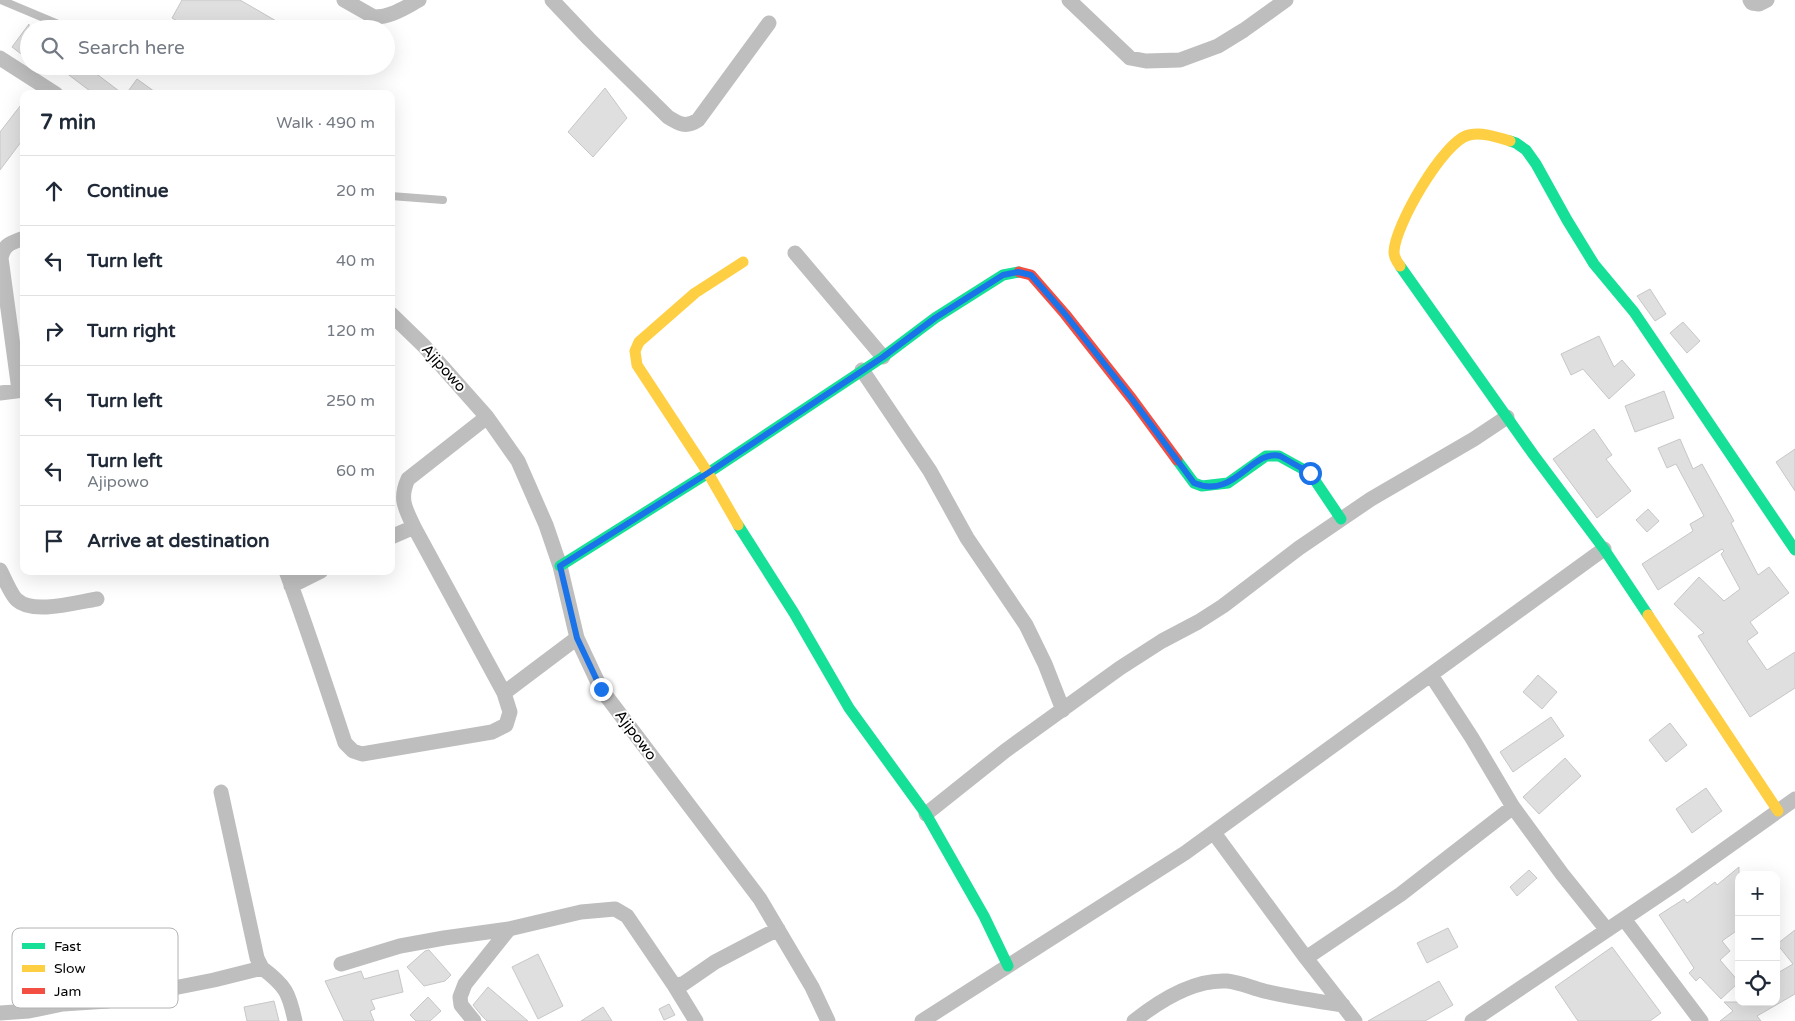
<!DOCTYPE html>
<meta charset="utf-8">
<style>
body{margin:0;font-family:"Varela Round",sans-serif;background:#f2f2f3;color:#1f2937}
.controls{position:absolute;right:15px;bottom:15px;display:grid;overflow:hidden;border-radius:10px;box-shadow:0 5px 20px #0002}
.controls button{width:45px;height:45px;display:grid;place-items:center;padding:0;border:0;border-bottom:1px solid #e0e1e3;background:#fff;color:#1f2937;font:25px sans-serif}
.stop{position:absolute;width:15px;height:15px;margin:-11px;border:4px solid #1a73e8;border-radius:50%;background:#fff}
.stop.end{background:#1a73e8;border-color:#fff;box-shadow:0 1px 5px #0008}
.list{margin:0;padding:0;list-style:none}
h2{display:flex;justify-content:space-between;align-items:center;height:65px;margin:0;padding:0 20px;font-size:21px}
h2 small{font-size:16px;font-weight:400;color:#747a83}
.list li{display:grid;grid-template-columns:32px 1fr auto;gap:15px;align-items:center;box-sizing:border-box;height:70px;padding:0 20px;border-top:1px solid #e0e1e3}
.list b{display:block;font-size:19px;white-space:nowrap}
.list p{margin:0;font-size:16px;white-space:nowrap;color:#747a83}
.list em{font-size:16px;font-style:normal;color:#747a83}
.icon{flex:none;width:28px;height:28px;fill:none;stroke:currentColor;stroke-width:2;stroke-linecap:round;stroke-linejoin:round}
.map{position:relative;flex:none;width:1795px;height:1021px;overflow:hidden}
.search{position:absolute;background:#fff;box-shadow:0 5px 20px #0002;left:20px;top:20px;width:375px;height:55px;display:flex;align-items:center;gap:12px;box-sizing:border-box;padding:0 18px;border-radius:28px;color:#747a83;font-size:19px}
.panel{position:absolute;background:#fff;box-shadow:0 5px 20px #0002;left:20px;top:90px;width:375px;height:485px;border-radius:10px}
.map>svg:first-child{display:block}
.building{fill:#dfdfdf;stroke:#c7c7c7}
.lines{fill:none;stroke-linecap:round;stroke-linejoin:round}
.lane{stroke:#bebebe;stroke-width:8}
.street{stroke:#bebebe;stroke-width:15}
.fast{stroke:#16e098;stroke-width:11}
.slow{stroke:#ffcf43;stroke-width:11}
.jam{stroke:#f24e42;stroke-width:11}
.route{stroke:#1a73e8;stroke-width:6}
.labels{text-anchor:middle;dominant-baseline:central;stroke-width:4;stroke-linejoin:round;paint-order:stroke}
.street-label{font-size:15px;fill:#000;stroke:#fff}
.key{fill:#fff;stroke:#b2b2b2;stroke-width:1}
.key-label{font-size:14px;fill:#000}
</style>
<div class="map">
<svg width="1795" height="1021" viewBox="0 0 1795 1021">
<rect width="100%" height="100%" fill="#fff"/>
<path class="building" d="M182,0h58l50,29h-98l-20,-11z
M29,24v36l-17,-13z
M57,66h29l37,28h-29z
M137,79l21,15h-32z
M605,88l22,30 -34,39 -25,-25z
M24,101v37l-24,32v-38z
M1650,289l16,25 -11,7 -18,-25z
M1683,322l17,19 -13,12 -17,-20z
M1599,336l15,31 8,-7 13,15 -26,24 -26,-30 -12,6 -10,-21z
M1664,391l10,27 -39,14 -10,-26z
M1594,429l18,26 -6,4 25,32 -34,27 -44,-59z
M1680,439l13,30 9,-5 32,57 -3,2 27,52 11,-8 20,26 -39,29 8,11 -11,8 20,29 28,-18v36l-45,29 -52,-81 6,-3 -30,-29 25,-27 25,24 16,-12 -19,-35 3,-3 -2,-2 -64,41 -16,-26 51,-33 -3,-7 14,-8 -28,-52 -9,4 -9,-20z
M1795,449v42l-19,-29z
M1648,509l11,12 -12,11 -11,-12z
M1538,675l19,17 -15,17 -19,-17z
M1551,717l13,19 -51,36 -13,-20z
M1670,723l17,22 -21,17 -17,-22z
M1565,758l16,18 -42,38 -16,-17z
M1706,788l16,23 -30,22 -16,-24z
M1739,867v62l-17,12 8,10 -10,9 19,22 -18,17 -21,-22 -4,4 -7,-8 5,-5 -35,-53 25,-16 3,4 28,-21 2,3z
M1529,870l8,8 -20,18 -7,-9z
M1448,928l10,19 -31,16 -10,-20z
M1795,930v64l-38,22 4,5h-41l13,-10 -9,-9h52v-28l17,-10 -16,-20z
M1612,947l49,66 -11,8h-72l-23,-34z
M429,950l22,25 -6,6 -21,5 -17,-19 18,-16z
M538,954l25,52 -25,13 -26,-52z
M398,970l5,22 -32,8 4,9 -5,2 4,10h-30l-19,-40 36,-10 3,8z
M1439,981l14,24 -28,16h-57z
M488,987l40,34h-41l-5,-5 -9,-11z
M428,997l13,14 -11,10h-14l-6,-6z
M274,1001l5,20h-32l-3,-14z
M669,1004l6,11 -11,5 -5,-11z
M603,1007l9,14h-31z"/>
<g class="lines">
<path class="lane" d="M1,0l69,29
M391,196l52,4"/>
<path class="street" d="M344,0l30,17c17,0 30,-9 45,-17
M552,0l37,39 79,78c11,7 18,11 30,3l71,-97
M1069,0l61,58 16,3 34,-1 38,-14 26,-16 42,-30
M1750,0l2,3 7,1 8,-4
M0,58l56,36
M795,253l88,104
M391,314l33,32 63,71 31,44 28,64 14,41 17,72 24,51 159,210 52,88 16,34
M862,370l68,101 37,67 59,87 19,39 18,46
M19,390l-18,-132c3,-14 10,-15 23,-20
M0,393l24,-3
M391,537l23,-10c-9,-19 -15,-28 -6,-48l79,-62
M0,570c4,7 11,25 17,30 16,15 60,2 80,-1
M286,571c21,57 40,114 59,172l8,8 9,3 130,-22 14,-7 4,-13 -6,-19 -90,-166
M291,586l30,-15
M1431,675l41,63 41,69 49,67 45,56
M504,693l73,-55
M926,814l79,-63 115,-83 42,-27 36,-19 25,-16 76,-58 72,-49 103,-60 33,-22
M1214,833l92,125 49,63
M1624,919l77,102
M1306,958l95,-64 112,-87
M341,964l59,-18 44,-8 65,-9
M262,968c24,18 27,25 33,53
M674,985l22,36
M0,1013l29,-2 34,-7 45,-3 106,-21 48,-12 -5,-10 -36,-166
M474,1021l-13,-16 -1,-8 5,-13 44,-55 72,-17 34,-3 12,7 47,69 9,-1 32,-22 63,-33
M922,1021l263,-168 419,-304
M1134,1021c25,-20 59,-42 93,-40 12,1 25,7 37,10 26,6 52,10 79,14
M1472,1021l205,-138 118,-84"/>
<path class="fast" d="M1510,141l6,2 10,7 10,14 31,56 27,44 40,48 161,238
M1400,266l133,188 71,95 44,66
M1177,460l17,23 8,3 26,-3 38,-27h13l31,17 31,46
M738,525l56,88 55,95 77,106 58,102 24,50
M560,566l148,-93 175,-116 52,-39 68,-43 16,-3"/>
<path class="slow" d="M1400,266c-3,-4 -6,-10 -6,-14 0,-25 50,-112 75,-117 14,-3 27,2 41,6
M738,525l-30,-52 -71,-108 -2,-14 4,-9 56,-49 48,-31
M1648,615l130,196"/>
<path class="jam" d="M1019,272l12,3 34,39 67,85 45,61"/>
</g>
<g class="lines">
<path class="route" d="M601,689l-24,-51 -17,-72 148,-93 175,-116 52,-39 68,-43 15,-3 13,3 34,39 67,85 62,84c41,17 57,-34 86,-27l30,17"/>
</g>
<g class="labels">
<g class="street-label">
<text transform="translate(444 368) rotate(48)">Ajipowo</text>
<text transform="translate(636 735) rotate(53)">Ajipowo</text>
</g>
</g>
<rect x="12" y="928" width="166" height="80" rx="8" class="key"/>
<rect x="22" y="943" width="23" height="6" fill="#16e098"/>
<rect x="22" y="965" width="23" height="7" fill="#ffcf43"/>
<rect x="22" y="988" width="23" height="6" fill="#f24e42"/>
<g class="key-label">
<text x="54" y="951">Fast</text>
<text x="54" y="973">Slow</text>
<text x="54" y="996">Jam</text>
</g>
</svg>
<div class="controls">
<button>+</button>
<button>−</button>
<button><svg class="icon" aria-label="locate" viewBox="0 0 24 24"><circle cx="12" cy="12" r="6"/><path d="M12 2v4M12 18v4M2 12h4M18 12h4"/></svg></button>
</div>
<div class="stop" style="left:1310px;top:473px"></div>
<div class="stop end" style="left:601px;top:689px"></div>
<div class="search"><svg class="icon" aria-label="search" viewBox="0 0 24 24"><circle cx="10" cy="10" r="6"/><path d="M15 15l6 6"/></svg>Search here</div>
<section class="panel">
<h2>7 min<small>Walk · 490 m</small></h2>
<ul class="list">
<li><svg class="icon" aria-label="ahead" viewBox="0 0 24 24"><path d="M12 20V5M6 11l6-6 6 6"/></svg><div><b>Continue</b></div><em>20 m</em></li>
<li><svg class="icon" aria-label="left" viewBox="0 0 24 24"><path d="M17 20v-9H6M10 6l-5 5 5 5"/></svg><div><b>Turn left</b></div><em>40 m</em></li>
<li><svg class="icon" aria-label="right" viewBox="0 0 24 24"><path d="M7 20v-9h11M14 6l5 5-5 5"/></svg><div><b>Turn right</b></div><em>120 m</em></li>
<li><svg class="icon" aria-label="left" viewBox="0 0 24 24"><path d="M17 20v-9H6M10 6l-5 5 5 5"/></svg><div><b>Turn left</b></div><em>250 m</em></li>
<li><svg class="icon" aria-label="left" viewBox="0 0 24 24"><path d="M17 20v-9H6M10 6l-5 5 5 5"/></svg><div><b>Turn left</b><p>Ajipowo</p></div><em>60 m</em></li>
<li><svg class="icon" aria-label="arrive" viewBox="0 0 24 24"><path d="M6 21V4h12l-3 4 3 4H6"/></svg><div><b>Arrive at destination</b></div></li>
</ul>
</section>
</div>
